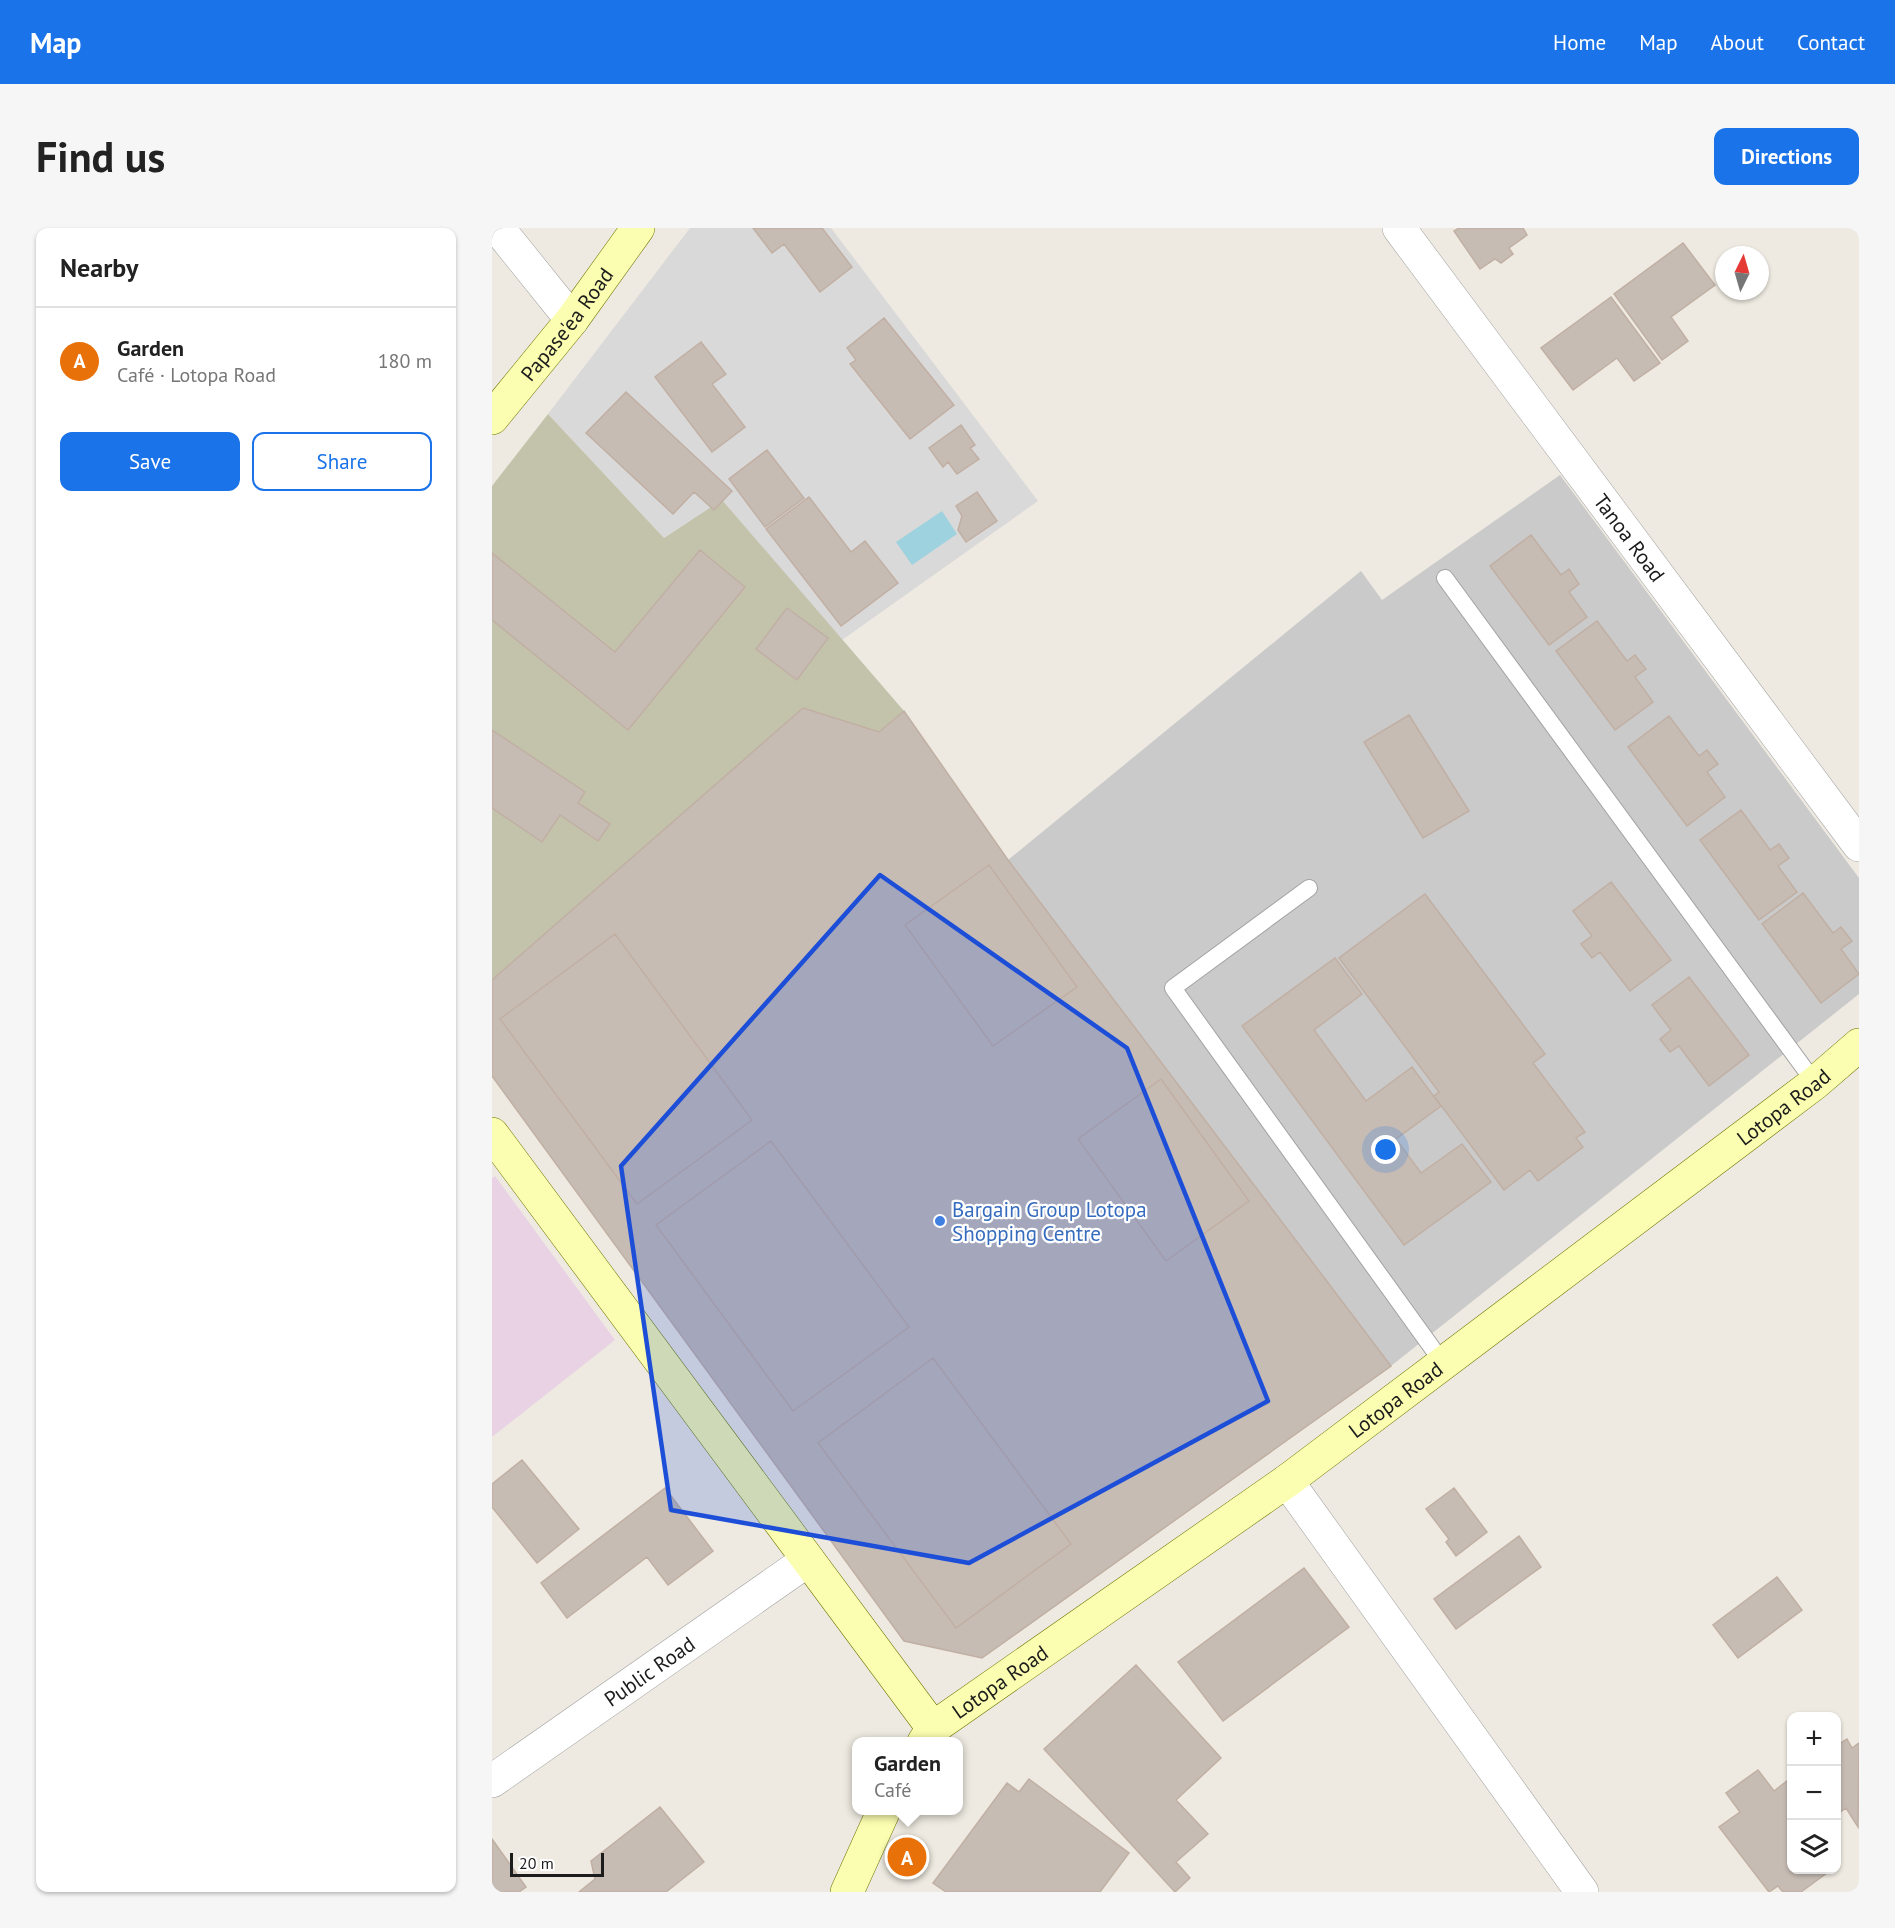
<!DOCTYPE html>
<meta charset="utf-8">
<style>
body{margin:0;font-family:"PT Sans",sans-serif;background:#f6f6f6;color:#222}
.controls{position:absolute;right:18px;bottom:18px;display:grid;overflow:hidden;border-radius:12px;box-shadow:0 2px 4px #0004}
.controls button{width:54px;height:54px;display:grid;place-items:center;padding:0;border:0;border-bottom:2px solid #e0e0e0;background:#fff;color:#222;font:30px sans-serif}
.compass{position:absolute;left:1223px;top:18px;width:54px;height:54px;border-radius:50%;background:#fff;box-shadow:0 2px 4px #0004;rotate:5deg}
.scale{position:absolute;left:18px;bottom:15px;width:94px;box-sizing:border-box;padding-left:6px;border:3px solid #1c1c1c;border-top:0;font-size:16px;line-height:21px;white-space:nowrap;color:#1c1c1c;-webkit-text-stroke:4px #fff;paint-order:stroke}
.you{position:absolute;left:894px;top:922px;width:21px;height:21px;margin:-15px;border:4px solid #fff;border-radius:50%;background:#1a73e8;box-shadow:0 0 0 9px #1a73e833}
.badge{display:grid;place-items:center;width:39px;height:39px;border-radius:50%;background:#1a73e8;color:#fff;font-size:20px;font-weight:700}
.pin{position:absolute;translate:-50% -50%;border:3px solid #fff;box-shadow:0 2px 6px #0006}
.popup{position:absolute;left:360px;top:1509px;width:111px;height:78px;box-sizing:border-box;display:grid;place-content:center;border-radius:12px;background:#fff;filter:drop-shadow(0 2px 4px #0005);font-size:20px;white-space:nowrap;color:#767676}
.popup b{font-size:22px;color:#222}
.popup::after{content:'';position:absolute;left:50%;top:100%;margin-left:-12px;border:12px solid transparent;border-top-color:#fff}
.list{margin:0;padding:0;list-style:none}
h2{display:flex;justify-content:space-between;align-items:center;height:78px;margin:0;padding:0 24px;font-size:26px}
h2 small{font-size:20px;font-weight:400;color:#767676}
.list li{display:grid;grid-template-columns:39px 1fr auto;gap:18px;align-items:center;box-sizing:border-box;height:108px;padding:0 24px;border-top:2px solid #e0e0e0}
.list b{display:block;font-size:22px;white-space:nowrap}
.list p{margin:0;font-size:20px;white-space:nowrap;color:#767676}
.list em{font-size:20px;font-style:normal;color:#767676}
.actions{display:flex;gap:12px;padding:18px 24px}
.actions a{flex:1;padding:14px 0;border:2px solid #1a73e8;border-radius:12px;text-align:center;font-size:21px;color:#1a73e8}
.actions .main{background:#1a73e8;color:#fff}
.icon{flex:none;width:33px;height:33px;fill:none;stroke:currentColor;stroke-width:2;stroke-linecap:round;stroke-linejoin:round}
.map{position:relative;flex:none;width:1367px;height:1664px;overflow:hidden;border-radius:12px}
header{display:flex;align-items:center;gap:36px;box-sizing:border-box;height:84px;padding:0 30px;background:#1a73e8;color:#fff}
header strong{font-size:28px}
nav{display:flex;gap:33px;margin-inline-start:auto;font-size:21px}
.intro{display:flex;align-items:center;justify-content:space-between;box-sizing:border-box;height:144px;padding:0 36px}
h1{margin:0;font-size:42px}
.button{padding:15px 27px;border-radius:12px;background:#1a73e8;color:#fff;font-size:21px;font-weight:700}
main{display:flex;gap:36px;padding:0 36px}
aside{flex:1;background:#fff;border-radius:12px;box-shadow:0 2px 4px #0004}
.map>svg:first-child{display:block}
.residential{fill:#dad9d9}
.industrial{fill:#e8d2e4}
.religious{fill:#cacaca}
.construction{fill:#c3c3ac}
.water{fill:#9ed2df}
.building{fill:#c6bcb4;stroke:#c1afa3;stroke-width:1.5}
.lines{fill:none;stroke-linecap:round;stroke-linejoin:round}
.lane-casing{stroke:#a3a3a3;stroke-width:18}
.street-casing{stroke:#a3a3a3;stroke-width:34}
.secondary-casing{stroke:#6c7600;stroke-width:34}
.lane{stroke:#fff;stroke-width:16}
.street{stroke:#fff;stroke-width:33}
.secondary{stroke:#fbfdb0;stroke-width:33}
.marked{fill:#1d4ed8;fill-opacity:0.2;stroke:#1d4ed8;stroke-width:4.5;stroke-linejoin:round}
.shop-dot{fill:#3f7fe0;stroke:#fff;stroke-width:2}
.labels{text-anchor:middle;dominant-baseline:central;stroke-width:4.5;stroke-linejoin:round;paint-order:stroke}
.street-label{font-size:21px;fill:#1c1c1c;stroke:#fff}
.shop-label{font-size:21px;fill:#366cbe;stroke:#fff;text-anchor:start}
</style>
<header>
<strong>Map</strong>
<nav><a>Home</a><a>Map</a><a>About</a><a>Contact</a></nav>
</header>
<div class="intro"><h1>Find us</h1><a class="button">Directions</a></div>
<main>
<aside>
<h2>Nearby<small></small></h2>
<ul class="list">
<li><span class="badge" style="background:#e8710a">A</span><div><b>Garden</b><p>Café · Lotopa Road</p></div><em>180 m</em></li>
</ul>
<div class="actions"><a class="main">Save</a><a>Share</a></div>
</aside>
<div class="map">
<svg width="1367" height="1664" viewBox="0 0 1367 1664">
<rect width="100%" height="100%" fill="#eeeae1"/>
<path class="residential" d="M198,0h141l207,273 -196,139 -120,-139 -58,37 -116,-124z"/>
<path class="industrial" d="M3,948l120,164 -123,97v-259z"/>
<path class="religious" d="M1068,247l299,403v116l-468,372 -383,-506 353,-289 21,29z"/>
<path class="construction" d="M56,186l116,124 58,-38 182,211 -25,21 -76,-23 -311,271v-494z"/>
<path class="water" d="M450,283l15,23 -45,31 -16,-23z"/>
<path class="building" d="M261,0h69l30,39 -32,25 -36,-48 -12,9z
M967,0h64l4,7 -18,13 4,6 -12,9 -6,-4 -15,10 -26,-38z
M1191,15l32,42 -44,32 17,24 -26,19 -48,-66z
M1119,69l49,66 -26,18 -17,-23 -44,32 -32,-42z
M392,90l70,87 -44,34 -60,-75 6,-4 -9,-12z
M209,114l25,32 -14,10 33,43 -33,25 -57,-75z
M134,164l106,99 -18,19 -20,-18 -21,22 -87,-81z
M469,197l14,20 -5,3 9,11 -22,15 -9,-12 -5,5 -14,-19z
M275,222l37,48 -39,29 -36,-48z
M485,264l20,29 -31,21 -8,-12 4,-14 -6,-10z
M317,269l42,55 14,-11 33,42 -57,43 -75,-97z
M1039,307l30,40 8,-6 10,15 -10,8 18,25 -38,28 -59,-79z
M208,322l45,37 -117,143 -136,-110v-67l123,99z
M295,380l41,30 -31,42 -41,-31z
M1105,393l30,40 8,-6 11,14 -11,8 18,25 -38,28 -59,-79z
M311,480l76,24 25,-21 104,149 383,506 -409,292 -78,-17 -412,-565v-96z
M917,487l60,96 -46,27 -59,-96z
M1177,488l30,40 8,-6 11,14 -11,8 18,25 -38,29 -59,-79z
M0,502l93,62 -7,11 32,21 -12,17 -38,-26 -18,27 -50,-34z
M1249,582l29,40 9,-6 10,14 -11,8 19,26 -38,28 -59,-80z
M497,637l88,122 -84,59 -88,-121z
M1119,654l60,78 -41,31 -30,-39 -8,6 -11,-14 11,-8 -19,-25z
M1311,665l30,40 8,-6 11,14 -11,8 18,25 -38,29 -59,-79z
M933,666l120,160 -12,9 52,69 -9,6 7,9 -45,34 -8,-11 -26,20 -70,-94 5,-4 -100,-134z
M123,706l137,186 -115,84 -137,-185z
M843,730l27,36 -48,36 52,71 46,-34 29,39 -45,33 25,34 41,-29 29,38 -87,63 -162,-219z
M1197,749l60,78 -40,31 -30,-40 -9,6 -10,-13 11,-9 -19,-25z
M669,851l88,122 -83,60 -88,-122z
M279,913l138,186 -116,84 -137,-186z
M441,1130l138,186 -115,84 -138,-185z
M30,1232l57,69 -42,34 -45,-56v-23z
M173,1260l48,63 -45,34 -21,-28 -80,61 -26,-35z
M962,1260l33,44 -31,24 -10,-14 3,-3 -23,-30z
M1027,1308l22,31 -85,62 -22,-30z
M812,1340l45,59 -126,94 -45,-59z
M1285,1349l25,33 -64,48 -25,-33z
M644,1437l85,93 -45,42 32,34 -32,28 14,16 -15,14 -131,-143z
M1355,1511l5,9 7,-5 -1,84 -12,-19 -10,7v-69z
M1266,1542l16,21 18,-14v93h39l-30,22h-18l-5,-6 -9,6 -50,-65 21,-15 -14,-19z
M537,1551l100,74 -29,39h-154l-13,-9 74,-100 12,9z
M168,1579l44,55 -38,30h-87l16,-13 -4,-18z
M0,1611l34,48 -7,5h-27z"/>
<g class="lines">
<g class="lane-casing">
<path id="lane" d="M953,350l370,505
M817,660l-136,100 270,375"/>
</g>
<g class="street-casing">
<g id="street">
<path d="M6,0l74,92"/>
<path id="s1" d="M907,0l460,617"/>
<path d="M795,1253l295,411"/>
<path id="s2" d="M0,1553l316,-221"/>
</g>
</g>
<g class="secondary-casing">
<g id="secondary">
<path id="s3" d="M0,190l80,-98 66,-92"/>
<path d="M0,906l441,594"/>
<path id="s4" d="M432,1514l9,-14 354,-247 528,-398 44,-38"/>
<path d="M355,1664l37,-82"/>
</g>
</g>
<use href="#lane" class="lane"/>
<use href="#street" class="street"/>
<use href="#secondary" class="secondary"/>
</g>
<path class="marked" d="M388,647l247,173 141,353 -299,162 -298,-53 -50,-344z"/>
<circle class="shop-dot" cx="448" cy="993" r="6"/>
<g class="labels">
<g class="street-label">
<text stroke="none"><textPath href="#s3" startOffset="120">Papase'ea Road</textPath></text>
<text stroke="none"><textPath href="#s1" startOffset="386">Tanoa Road</textPath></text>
<text stroke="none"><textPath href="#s4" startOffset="1070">Lotopa Road</textPath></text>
<text stroke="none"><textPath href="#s4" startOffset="584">Lotopa Road</textPath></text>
<text stroke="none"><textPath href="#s2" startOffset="192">Public Road</textPath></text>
<text stroke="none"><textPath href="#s4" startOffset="98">Lotopa Road</textPath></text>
</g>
<g class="shop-label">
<text x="460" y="981">Bargain Group Lotopa<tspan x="460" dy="24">Shopping Centre</tspan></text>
</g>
</g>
</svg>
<div class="controls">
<button>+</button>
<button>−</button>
<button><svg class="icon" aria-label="layers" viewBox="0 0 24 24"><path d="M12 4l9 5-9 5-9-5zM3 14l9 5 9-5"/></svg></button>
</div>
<svg class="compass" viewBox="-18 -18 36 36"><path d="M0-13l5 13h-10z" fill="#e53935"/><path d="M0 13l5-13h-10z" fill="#767676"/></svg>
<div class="scale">20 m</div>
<div class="you"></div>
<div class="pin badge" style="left:415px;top:1629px;background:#e8710a">A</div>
<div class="popup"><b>Garden</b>Café</div>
</div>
</main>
